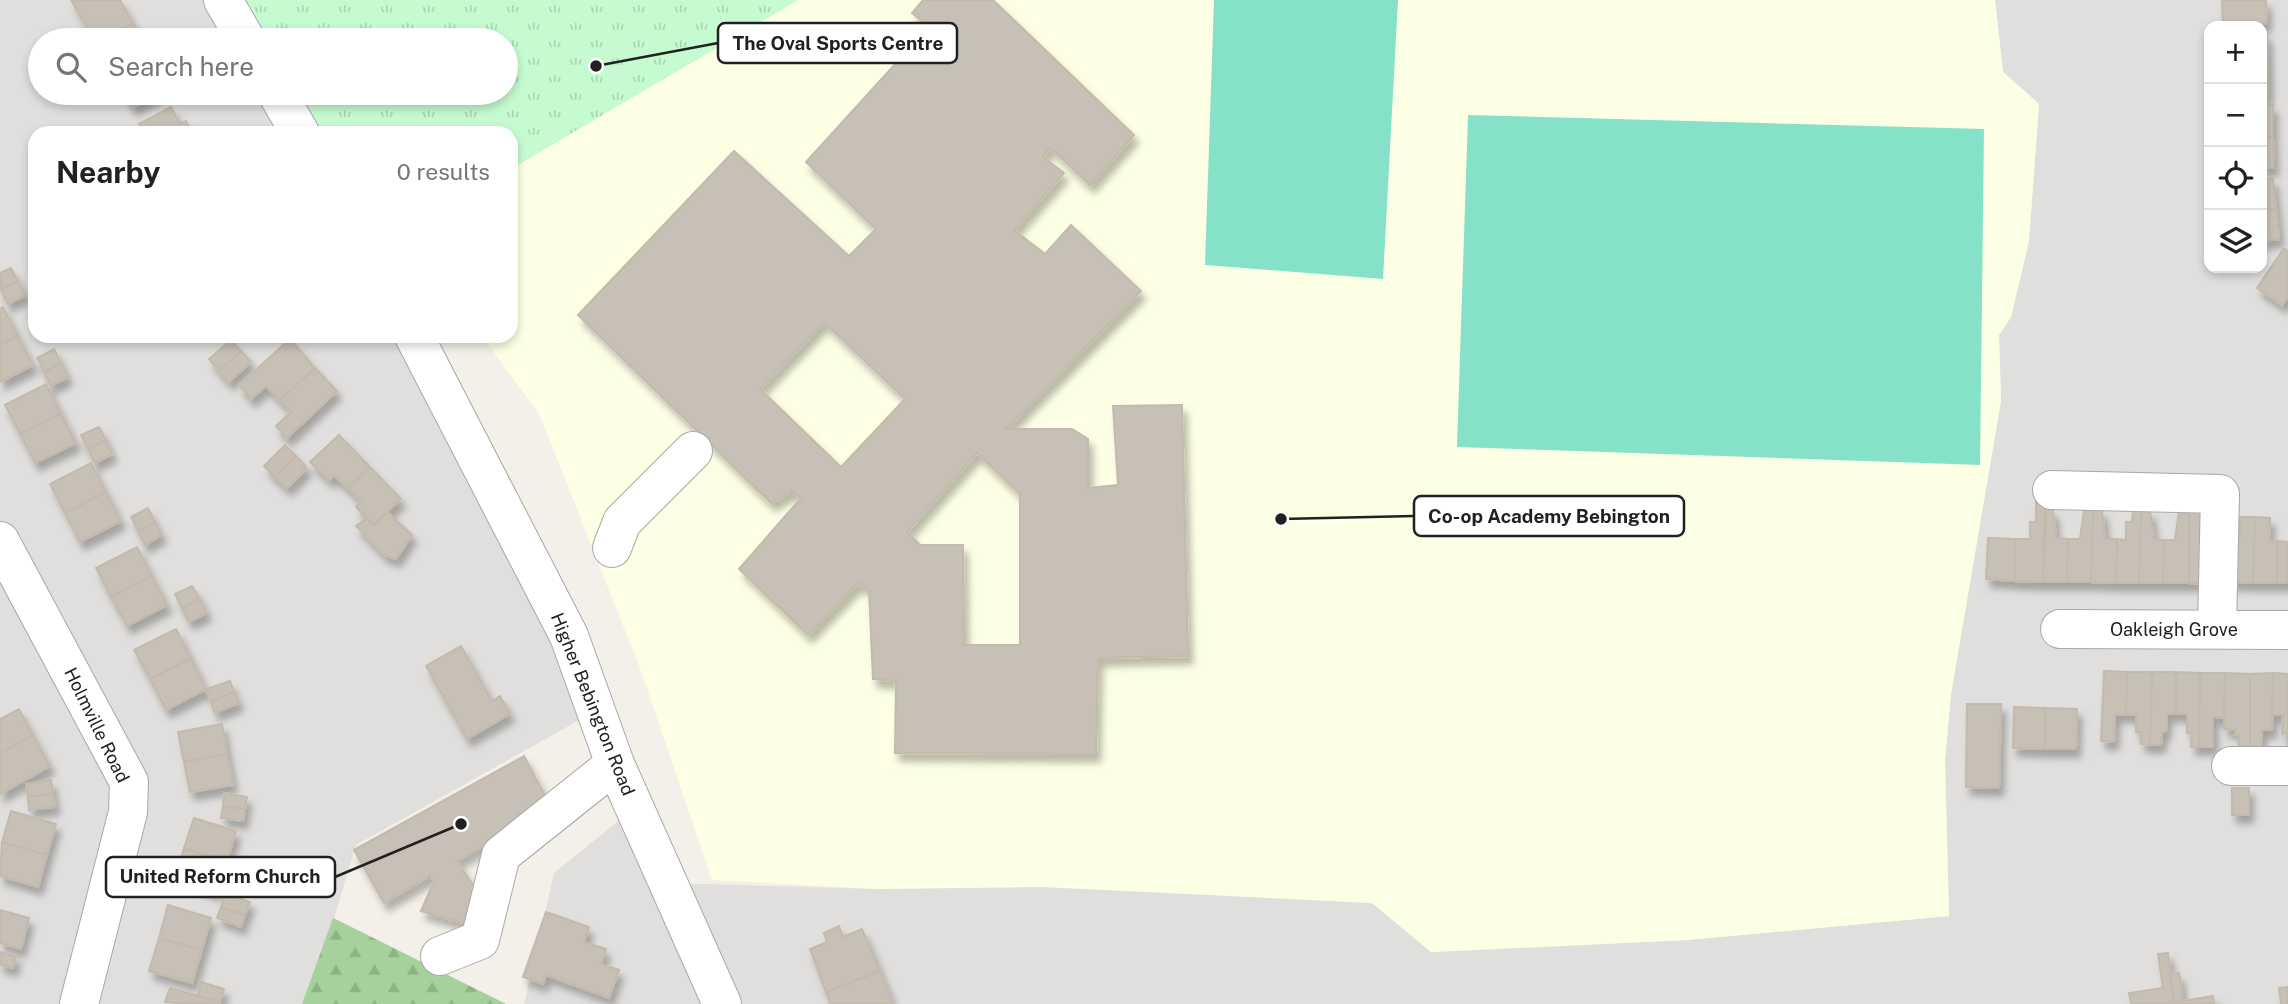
<!DOCTYPE html>
<meta charset="utf-8">
<style>
body{margin:0;font-family:"Public Sans",sans-serif;background:#f6f6f6;color:#202124}
.controls{position:absolute;right:21px;top:21px;display:grid;overflow:hidden;border-radius:14px;box-shadow:0 4px 10px #0003}
.controls button{width:63px;height:63px;display:grid;place-items:center;padding:0;border:0;border-bottom:2px solid #e0e0e0;background:#fff;color:#202124;font:35px sans-serif}
.list{margin:0;padding:0;list-style:none}
h2{display:flex;justify-content:space-between;align-items:center;height:91px;margin:0;padding:0 28px;font-size:30px}
h2 small{font-size:23px;font-weight:400;color:#757577}
.icon{flex:none;width:38px;height:38px;fill:none;stroke:currentColor;stroke-width:2;stroke-linecap:round;stroke-linejoin:round}
.map{position:relative;flex:none;width:2288px;height:1004px;overflow:hidden}
.search{position:absolute;background:#fff;box-shadow:0 4px 10px #0003;left:28px;top:28px;width:490px;height:77px;display:flex;align-items:center;gap:18px;box-sizing:border-box;padding:0 24px;border-radius:38px;color:#757577;font-size:26px}
.panel{position:absolute;background:#fff;box-shadow:0 4px 10px #0003;left:28px;top:126px;width:490px;height:217px;border-radius:21px}
.map>svg:first-child{display:block}
.residential{fill:#e0dfde;fill-rule:evenodd}
.education{fill:#fcffe4}
.forest{fill:url(#forest-firs)}
.park{fill:url(#park-tufts)}
.pitch{fill:#86e1c9}
.building{fill:#c7c0b7;stroke:#c4b9aa;stroke-width:2;fill-rule:evenodd;filter:url(#shadow)}
.lines{fill:none;stroke-linecap:round;stroke-linejoin:round}
.minor-casing{stroke:#a8a8a8;stroke-width:40}
.minor{stroke:#fff;stroke-width:38}
.labels{text-anchor:middle;dominant-baseline:central;stroke-width:7;stroke-linejoin:round;paint-order:stroke}
.street-label{font-size:18px;fill:#212121;stroke:#fff}
.leader{fill:none;stroke:#212121;stroke-width:2.5}
.callout-dot{fill:#212121;stroke:#fff;stroke-width:2.5}
.callout{fill:#fff;stroke:#212121;stroke-width:2.5}
.callout-label{font-size:19px;text-anchor:middle;font-weight:bold;fill:#212121}
</style>
<div class="map">
<svg width="2288" height="1004" viewBox="0 0 2288 1004">
<defs>
<pattern id="forest-firs" width="22" height="20" patternUnits="userSpaceOnUse" patternTransform="scale(1.75)"><rect width="22" height="20" fill="#a6d19d"/><path d="M5 1l3.5 6h-7zM16 11l3.5 6h-7z" fill="#8fb387"/></pattern>
<pattern id="park-tufts" width="24" height="20" patternUnits="userSpaceOnUse" patternTransform="scale(1.75)"><rect width="24" height="20" fill="#c6fbd1"/><path d="M3 7l-1-3M5 7V3M7 7l1-3M15 17l-1-3M17 17v-4M19 17l1-3" fill="none" stroke="#aad7b3"/></pattern>
<filter id="shadow"><feDropShadow dx="4.5" dy="8" stdDeviation="3.5" flood-color="#0004"/></filter>
</defs>
<rect width="100%" height="100%" fill="#f2f0e8"/>
<path class="residential" d="M0,0h218l25,40h-203v53h236l25,40h-266v203h384l182,372 -245,137 -22,73 172,86h-506z
M1995,0h293v1004h-1764l30,-131 79,-64 37,74 207,6 167,-2 328,16 59,49 256,-12 262,-24 -4,-155 6,-67 50,-293 -2,-66 12,-18 18,-76 10,-137 -36,-32zM2209,26h53v242h-53z"/>
<path class="education" d="M798,0h1197l8,72 36,32 -10,137 -18,76 -12,18 2,66 -50,293 -6,67 4,155 -262,24 -256,12 -59,-49 -328,-16 -167,2 -165,-9 -71,-209 -101,-255 -58,-80h29v-167z"/>
<path class="forest" d="M333,918l173,86h-204z"/>
<path class="park" d="M223,0h575l-287,169v-36h-211l-23,-40h229v-53h-260z"/>
<path class="pitch" d="M1214,0h184l-15,279 -178,-14z
M1468,115l516,14 -4,336 -523,-18z"/>
<path class="building" d="M71,0h49l13,23 -30,17h-9z
M923,0h70l141,135 -44,50 -40,-38 -7,10 21,16 -50,57 31,24 26,-29 70,66 -135,138h66l16,10v49l30,-3 -5,-79 69,-1 6,251 -90,2 -2,96 -201,-1 1,-72 -23,-2 -4,-89 -11,-7 -50,52 -69,-66 62,-71 -9,-7 -21,12 -193,-188 156,-164 115,105 27,-27 -70,-67 123,-135 -17,-14zM824,322l81,77 -64,68 -81,-78zM977,453l43,41v151h-56l-1,-100h-43l-13,-13z
M2222,0h44l1,23 -44,1z
M133,23l9,17h-39z
M2262,35h5l1,31h-6z
M2262,66h6v32h-6z
M124,93h36l-28,15z
M2262,105h11v32h-11z
M171,107l9,17 6,-3 6,12h-48l-5,-9z
M2262,137h11l1,31h-12z
M2273,178l3,31 -14,1v-30z
M2276,209l3,30 -17,2v-31z
M2284,248l4,3v45l-6,9 -25,-17z
M11,268l7,13 -17,9 -1,-17z
M18,281l7,14 -17,9 -7,-14z
M3,307l15,29 -18,9v-36z
M18,336l15,29 -33,17v-37z
M290,339l25,29 -35,32 -14,-14 -15,13 -12,-14z
M231,340l10,11 -22,20 -10,-12z
M54,349l7,14 -17,9 -7,-14z
M241,351l10,11 -22,20 -10,-11z
M61,363l7,14 -17,9 -7,-14z
M315,368l22,23 -50,47 -11,-12 15,-14 -11,-12z
M46,384l15,29 -41,21 -15,-29z
M61,413l15,30 -41,20 -15,-29z
M99,427l7,13 -18,9 -7,-14z
M339,435l31,32 -22,21 -14,-12 -5,4 -19,-18z
M106,440l6,14 -17,9 -7,-14z
M285,445l11,11 -21,21 -11,-11z
M296,456l11,12 -20,20 -12,-11z
M91,463l15,29 -41,21 -15,-29z
M370,467l31,32 -27,26 -18,-18 5,-5 -13,-14z
M106,492l15,29 -41,21 -15,-29z
M2036,500h9l-2,82 -28,-1v-42h15v-17h6z
M148,508l7,14 -17,9 -7,-14z
M2046,510h7l3,28 12,1 -1,43h-24z
M2084,510h9l-2,72h-24l1,-43h12z
M2093,510h9l3,29h12l-1,44 -25,-1z
M2133,510l8,1 -2,72h-23l1,-44 9,1v-18h6z
M2141,511h9l4,28 10,1 -1,43h-24z
M2179,511l10,1v71h-26l1,-43h11z
M387,512l25,23 -16,24 -12,-4 -28,-29 11,-8 7,7z
M2189,512h13l9,72 -22,-1z
M2240,517h15l-2,66 -25,-1 1,-42h11z
M2255,517l15,1 -1,23h8v42h-24z
M155,522l7,13 -17,10 -7,-14z
M1988,538l27,1v42l-29,-2z
M2277,541l11,1v41h-11z
M137,547l15,29 -41,21 -15,-29z
M152,576l15,29 -40,21 -16,-29z
M192,586l8,13 -18,9 -7,-14z
M200,599l7,14 -18,9 -7,-14z
M176,629l15,29 -41,21 -16,-29z
M461,646l31,55 8,-5 10,18 -43,25 -41,-73z
M191,658l15,31 -40,21 -16,-31z
M2104,671l23,1 -1,42 -11,1 -1,27 -13,-1z
M2127,672h25l-2,73 -9,-1v-12h-5v-17l-10,-1z
M2152,672h24v42h-9l-1,18h-4l-1,13h-11z
M2176,672l24,1 -1,74h-8l1,-14h-5v-19h-11z
M2200,673h25l-1,45 -11,-1v30h-14z
M2225,673l25,1v82h-11v-21h-4l1,-5 -12,-1z
M2273,673l-1,57h-10l-1,26h-11v-82z
M2273,673l15,1v73l-1,-14 -5,1 1,-19h-11z
M230,681l4,11 -23,10 -5,-13z
M234,692l5,11 -24,10 -4,-11z
M1967,704h34l-2,84 -33,-1z
M2014,707l31,1v41l-32,-1z
M2045,708l32,1 -1,40h-31z
M19,709l14,26 -33,19v-35z
M222,724l5,30 -43,8 -6,-30z
M33,735l17,31 -50,28v-40z
M227,754l6,31 -43,7 -6,-30z
M524,756l27,51 -94,54 18,27 -12,35 -42,-12 13,-30 -4,-5 -46,27 -30,-53z
M51,780l2,14 -25,3 -2,-13z
M2232,788h17v27h-17z
M224,793l23,4 -2,12 -22,-3z
M53,794l2,13 -26,3 -1,-13z
M223,806l22,3 -2,12 -22,-3z
M11,811l45,13 -9,31 -45,-13z
M194,818l42,13 -9,31 -43,-14z
M2,842l45,13 -9,32 -38,-11z
M184,848l43,14 -10,31 -42,-14z
M225,893l25,9 -5,13 -24,-8z
M168,905l43,13 -9,32 -43,-12z
M221,907l24,8 -4,12 -24,-9z
M0,910l29,8 -8,31 -21,-6z
M546,912l43,15 -5,15 22,7 -5,15 18,6 -10,28 -63,-23 -3,9 -20,-7z
M839,926l4,11 19,-8 18,42 -54,21 -16,-43 17,-7 -3,-9z
M159,938l43,12 -10,33 -43,-12z
M0,952l16,4 -3,12 -13,-3z
M2168,953l6,51h-43l-2,-11 34,-5 -5,-34z
M880,971l13,33h-62l-5,-12z
M2179,973l4,28 30,-5 1,8h-40l-4,-30z
M201,982l23,7 -4,13 -23,-6z
M2288,987v17h-7l-2,-16z
M170,988l50,14 -1,2 -54,-2z"/>
<g class="lines">
<g class="minor-casing">
<path id="minor" d="M223,0l23,40
M277,93l23,40
M414,336l155,300 46,128 107,240
M2052,490l168,4 -3,135
M0,541l129,241 -1,30 -49,192
M612,548l10,-26 71,-71
M2060,629l228,1
M2231,766h57
M440,956l40,-16 21,-85 114,-91"/>
</g>
<use href="#minor" class="minor"/>
</g>
<g class="labels">
<g class="street-label">
<text x="2174" y="629">Oakleigh Grove</text>
<text transform="translate(593 704) rotate(68)">Higher Bebington Road</text>
<text transform="translate(97 725) rotate(64)">Holmville Road</text>
</g>
</g>
<path class="leader" d="M596 66L718 43M1281 519L1414 516M461 824L335 877"/>
<g class="callout-dot">
<circle cx="596" cy="66" r="7"/>
<circle cx="1281" cy="519" r="7"/>
<circle cx="461" cy="824" r="7"/>
</g>
<g class="callout">
<rect x="718" y="23" width="239" height="40" rx="7"/>
<rect x="1414" y="496" width="270" height="40" rx="7"/>
<rect x="106" y="857" width="229" height="40" rx="7"/>
</g>
<g class="callout-label">
<text x="838" y="50">The Oval Sports Centre</text>
<text x="1549" y="523">Co-op Academy Bebington</text>
<text x="220" y="883">United Reform Church</text>
</g>
</svg>
<div class="controls">
<button>+</button>
<button>−</button>
<button><svg class="icon" aria-label="locate" viewBox="0 0 24 24"><circle cx="12" cy="12" r="6"/><path d="M12 2v4M12 18v4M2 12h4M18 12h4"/></svg></button>
<button><svg class="icon" aria-label="layers" viewBox="0 0 24 24"><path d="M12 4l9 5-9 5-9-5zM3 14l9 5 9-5"/></svg></button>
</div>
<div class="search"><svg class="icon" aria-label="search" viewBox="0 0 24 24"><circle cx="10" cy="10" r="6"/><path d="M15 15l6 6"/></svg>Search here</div>
<section class="panel">
<h2>Nearby<small>0 results</small></h2>
<ul class="list">
</ul>
</section>
</div>
